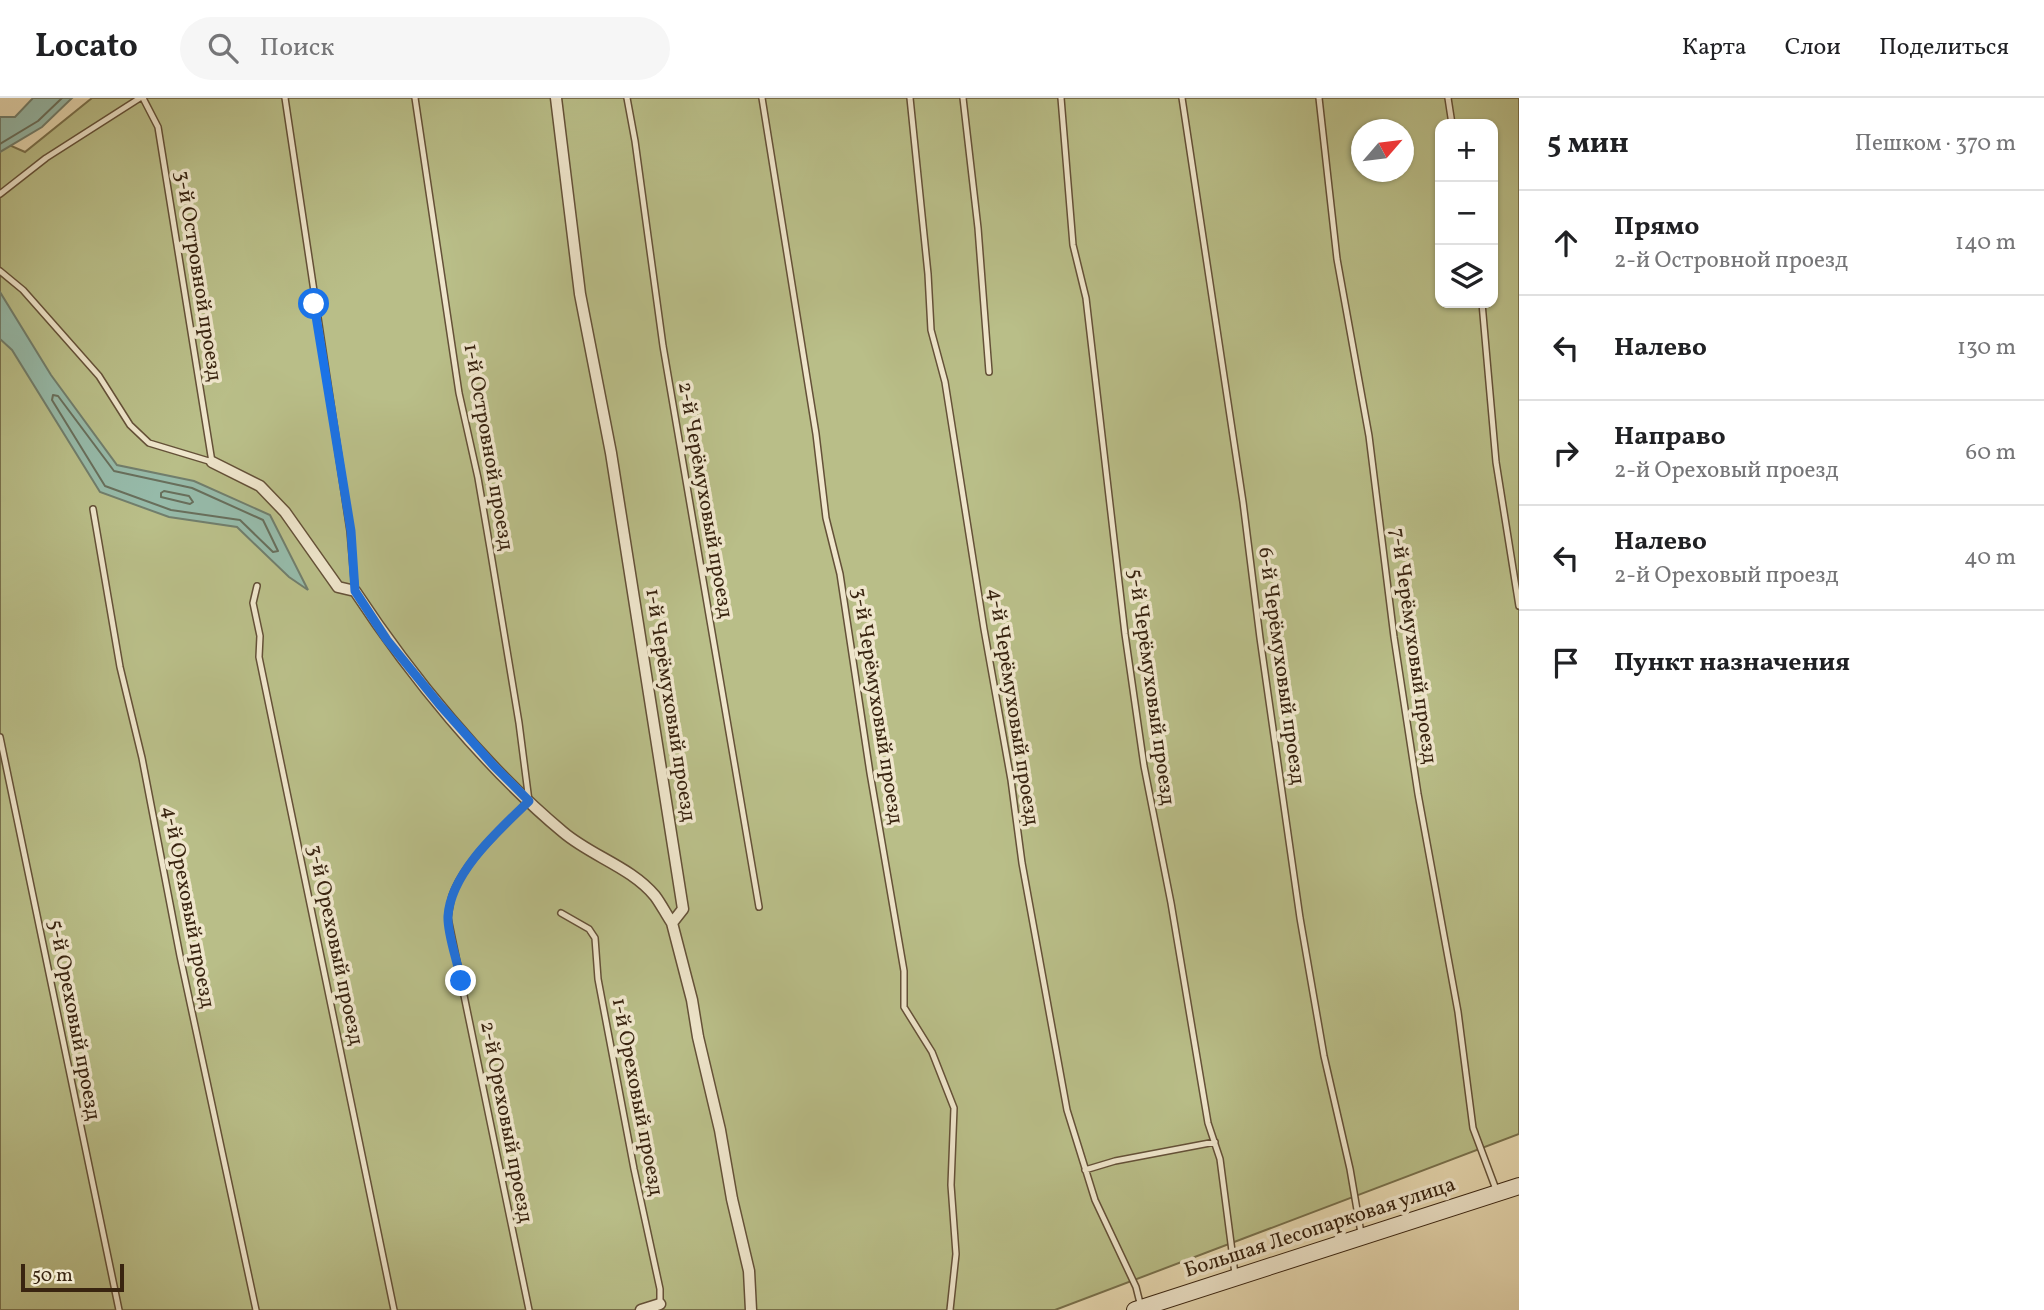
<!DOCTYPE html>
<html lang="ru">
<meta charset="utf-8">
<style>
body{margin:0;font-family:Vollkorn,serif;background:#f6f6f6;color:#202124}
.controls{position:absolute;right:21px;top:21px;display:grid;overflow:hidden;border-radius:14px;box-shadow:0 2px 5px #0004}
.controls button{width:63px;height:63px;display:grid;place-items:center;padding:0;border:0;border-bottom:2px solid #e0e0e0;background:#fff;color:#202124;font:35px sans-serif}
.compass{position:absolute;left:1351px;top:21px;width:63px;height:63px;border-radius:50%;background:#fff;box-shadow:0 2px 5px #0004;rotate:62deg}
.scale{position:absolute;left:21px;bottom:18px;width:103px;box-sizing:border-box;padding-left:7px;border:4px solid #392410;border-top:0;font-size:19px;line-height:24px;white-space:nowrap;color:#392410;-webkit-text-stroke:5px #efe6cc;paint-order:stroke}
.stop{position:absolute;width:21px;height:21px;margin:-16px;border:5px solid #1a73e8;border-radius:50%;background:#fff}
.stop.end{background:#1a73e8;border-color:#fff;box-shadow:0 2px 7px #0008}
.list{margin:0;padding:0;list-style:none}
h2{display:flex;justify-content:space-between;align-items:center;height:91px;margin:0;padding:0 28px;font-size:30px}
h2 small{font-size:23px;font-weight:400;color:#757577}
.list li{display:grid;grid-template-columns:46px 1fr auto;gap:21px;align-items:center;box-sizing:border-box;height:105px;padding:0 28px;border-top:2px solid #e0e0e0}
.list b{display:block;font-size:26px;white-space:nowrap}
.list p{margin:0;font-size:23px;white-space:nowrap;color:#757577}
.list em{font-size:23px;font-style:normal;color:#757577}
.icon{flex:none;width:38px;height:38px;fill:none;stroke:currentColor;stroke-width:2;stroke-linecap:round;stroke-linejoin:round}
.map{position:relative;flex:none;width:1519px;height:1212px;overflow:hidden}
header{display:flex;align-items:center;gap:42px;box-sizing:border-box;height:98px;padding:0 35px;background:#fff;border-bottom:2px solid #e0e0e0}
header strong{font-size:33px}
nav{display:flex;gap:38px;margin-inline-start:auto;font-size:24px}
.search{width:490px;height:63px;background:#f6f6f6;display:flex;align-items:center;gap:18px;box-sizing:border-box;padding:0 24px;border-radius:38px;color:#757577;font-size:26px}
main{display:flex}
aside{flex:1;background:#fff}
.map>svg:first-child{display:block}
.green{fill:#b9be88;stroke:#79714c;stroke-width:2;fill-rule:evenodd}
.water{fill:#96baa9;stroke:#717e6c;stroke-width:2}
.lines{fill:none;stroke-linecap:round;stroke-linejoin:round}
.shore{stroke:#686f5c;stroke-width:2}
.lane-casing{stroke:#645138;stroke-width:8}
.street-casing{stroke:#645138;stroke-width:13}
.secondary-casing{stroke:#392410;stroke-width:18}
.lane{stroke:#efe6cc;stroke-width:5}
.street{stroke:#efe6cc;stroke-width:10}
.secondary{stroke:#efe6cc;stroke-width:16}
.route{stroke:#1a73e8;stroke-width:9}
.labels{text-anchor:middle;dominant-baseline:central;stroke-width:7;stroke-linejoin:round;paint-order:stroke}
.street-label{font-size:21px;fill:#392410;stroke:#efe6cc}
</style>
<header>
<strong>Locato</strong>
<div class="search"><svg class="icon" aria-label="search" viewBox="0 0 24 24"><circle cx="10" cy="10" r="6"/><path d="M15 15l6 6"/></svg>Поиск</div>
<nav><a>Карта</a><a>Слои</a><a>Поделиться</a></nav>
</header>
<main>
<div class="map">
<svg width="1519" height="1212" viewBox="0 0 1519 1212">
<rect width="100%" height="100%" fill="#e6d8b0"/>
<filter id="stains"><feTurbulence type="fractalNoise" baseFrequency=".00286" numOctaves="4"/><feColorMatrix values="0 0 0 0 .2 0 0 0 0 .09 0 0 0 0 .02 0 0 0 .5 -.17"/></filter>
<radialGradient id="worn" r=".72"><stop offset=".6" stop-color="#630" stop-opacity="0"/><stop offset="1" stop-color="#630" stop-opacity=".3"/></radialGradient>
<path class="green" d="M92,0h1427v1036l-464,176h-1055v-1169l25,11zM1440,26h53v179h-53zM1362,32h42v42h-42z"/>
<path class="water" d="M33,0h39l-30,29 -42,25v-35h15z
M0,194l51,83 66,90 77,16 76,34 38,75 -19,-13 -52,-50 -68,-10 -69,-25 -88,-142 -12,-11z"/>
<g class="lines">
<path class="shore" d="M0,46l38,-23 24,-23
M53,297l5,1 56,75 78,17 71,32 15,31 -5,1 -33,-32 -69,-10 -66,-24 -53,-86z
M164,393l25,5 4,6 -3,2 -29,-7v-4z"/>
<g class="lane-casing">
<path id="lane" d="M285,0l65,433 5,59
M415,0l44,295 19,85 12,70 29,175 10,78c-26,26 -65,60 -77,95 -2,7 -3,15 -4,22l81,392
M627,0l8,43 28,205 96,561
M762,0l54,336 10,84 14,56 30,199 34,198v36l28,45 22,56 -3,77 5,69 -6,56
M910,0l18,176 3,56 14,52 39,247 27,151 11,83 45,247 28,90 41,87 5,20
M963,0l15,130 11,144
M1061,0l12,147 13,53 39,336 19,132 27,137 37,220 12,36 15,115
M1182,0l61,404 17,136 40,280 24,138 26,113 11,64
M1319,0l18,161 32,177 25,201 24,157 40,218 15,116 24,64
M1448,0l4,26
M0,96l46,-36 94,-60
M0,173l23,19 76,86 31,49 19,18 63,19 -54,-335 -15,-29
M1482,205l14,159 23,144
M93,411l27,158 22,91 38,198 76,354
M257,488l-4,17 7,33 -1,21 135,653
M0,639l119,573
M561,815l28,16 6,9 3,41 36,190 26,120v15
M1085,1072l30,-9 100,-19"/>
</g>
<g class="street-casing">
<path id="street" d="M556,0l24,196 31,159 72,456 -11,14 20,77 6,37 22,93 12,69 17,72 2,39
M212,364l48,24 25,26 53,75 17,4c56,85 130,176 208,241 28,24 68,35 92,64 6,8 11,18 17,27
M641,1212l19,-6"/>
</g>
<g class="secondary-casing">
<path id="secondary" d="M1135,1212l384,-124"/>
</g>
<use href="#lane" class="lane"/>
<use href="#street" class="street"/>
<use href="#secondary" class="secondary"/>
</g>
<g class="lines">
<path class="route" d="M314,206l37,227 4,60 32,49 52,64 54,61 36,36c-30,29 -78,71 -81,115 -1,18 10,46 13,65"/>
</g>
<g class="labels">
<g class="street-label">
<text transform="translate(198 178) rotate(81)">3-й Островной проезд</text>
<text transform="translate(488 349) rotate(80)">1-й Островной проезд</text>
<text transform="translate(705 402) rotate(80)">2-й Черёмуховый проезд</text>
<text transform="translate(1413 548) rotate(82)">7-й Черёмуховый проезд</text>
<text transform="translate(1281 568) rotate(82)">6-й Черёмуховый проезд</text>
<text transform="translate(1151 589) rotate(82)">5-й Черёмуховый проезд</text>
<text transform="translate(670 607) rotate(81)">1-й Черёмуховый проезд</text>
<text transform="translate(877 608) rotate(81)">3-й Черёмуховый проезд</text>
<text transform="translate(1013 609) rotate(81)">4-й Черёмуховый проезд</text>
<text transform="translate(188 809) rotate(79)">4-й Ореховый проезд</text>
<text transform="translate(335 847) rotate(78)">3-й Ореховый проезд</text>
<text transform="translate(74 922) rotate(79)">5-й Ореховый проезд</text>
<text transform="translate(637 999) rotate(79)">1-й Ореховый проезд</text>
<text transform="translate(506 1024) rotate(79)">2-й Ореховый проезд</text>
<text transform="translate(1320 1130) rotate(-18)">Большая Лесопарковая улица</text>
</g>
</g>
<rect width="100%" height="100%" filter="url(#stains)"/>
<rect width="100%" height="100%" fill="url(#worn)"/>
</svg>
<div class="controls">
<button>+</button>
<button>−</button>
<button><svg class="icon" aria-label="layers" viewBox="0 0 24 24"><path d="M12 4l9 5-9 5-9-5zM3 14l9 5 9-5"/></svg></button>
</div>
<svg class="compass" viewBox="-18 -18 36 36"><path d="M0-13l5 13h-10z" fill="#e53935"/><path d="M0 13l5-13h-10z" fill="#757577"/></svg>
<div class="scale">50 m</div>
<div class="stop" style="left:314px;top:206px"></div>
<div class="stop end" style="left:461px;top:883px"></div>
</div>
<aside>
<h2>5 мин<small>Пешком · 370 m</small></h2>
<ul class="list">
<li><svg class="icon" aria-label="ahead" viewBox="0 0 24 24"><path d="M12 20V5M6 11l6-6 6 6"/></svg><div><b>Прямо</b><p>2-й Островной проезд</p></div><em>140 m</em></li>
<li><svg class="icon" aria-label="left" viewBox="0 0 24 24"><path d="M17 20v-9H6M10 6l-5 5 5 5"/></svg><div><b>Налево</b></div><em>130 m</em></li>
<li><svg class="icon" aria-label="right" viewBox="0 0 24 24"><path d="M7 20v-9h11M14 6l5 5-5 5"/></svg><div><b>Направо</b><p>2-й Ореховый проезд</p></div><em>60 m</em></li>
<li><svg class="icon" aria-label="left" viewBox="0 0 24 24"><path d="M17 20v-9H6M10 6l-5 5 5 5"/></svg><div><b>Налево</b><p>2-й Ореховый проезд</p></div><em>40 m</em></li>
<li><svg class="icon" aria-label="arrive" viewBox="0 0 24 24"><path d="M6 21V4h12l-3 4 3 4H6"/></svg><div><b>Пункт назначения</b></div></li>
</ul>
</aside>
</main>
